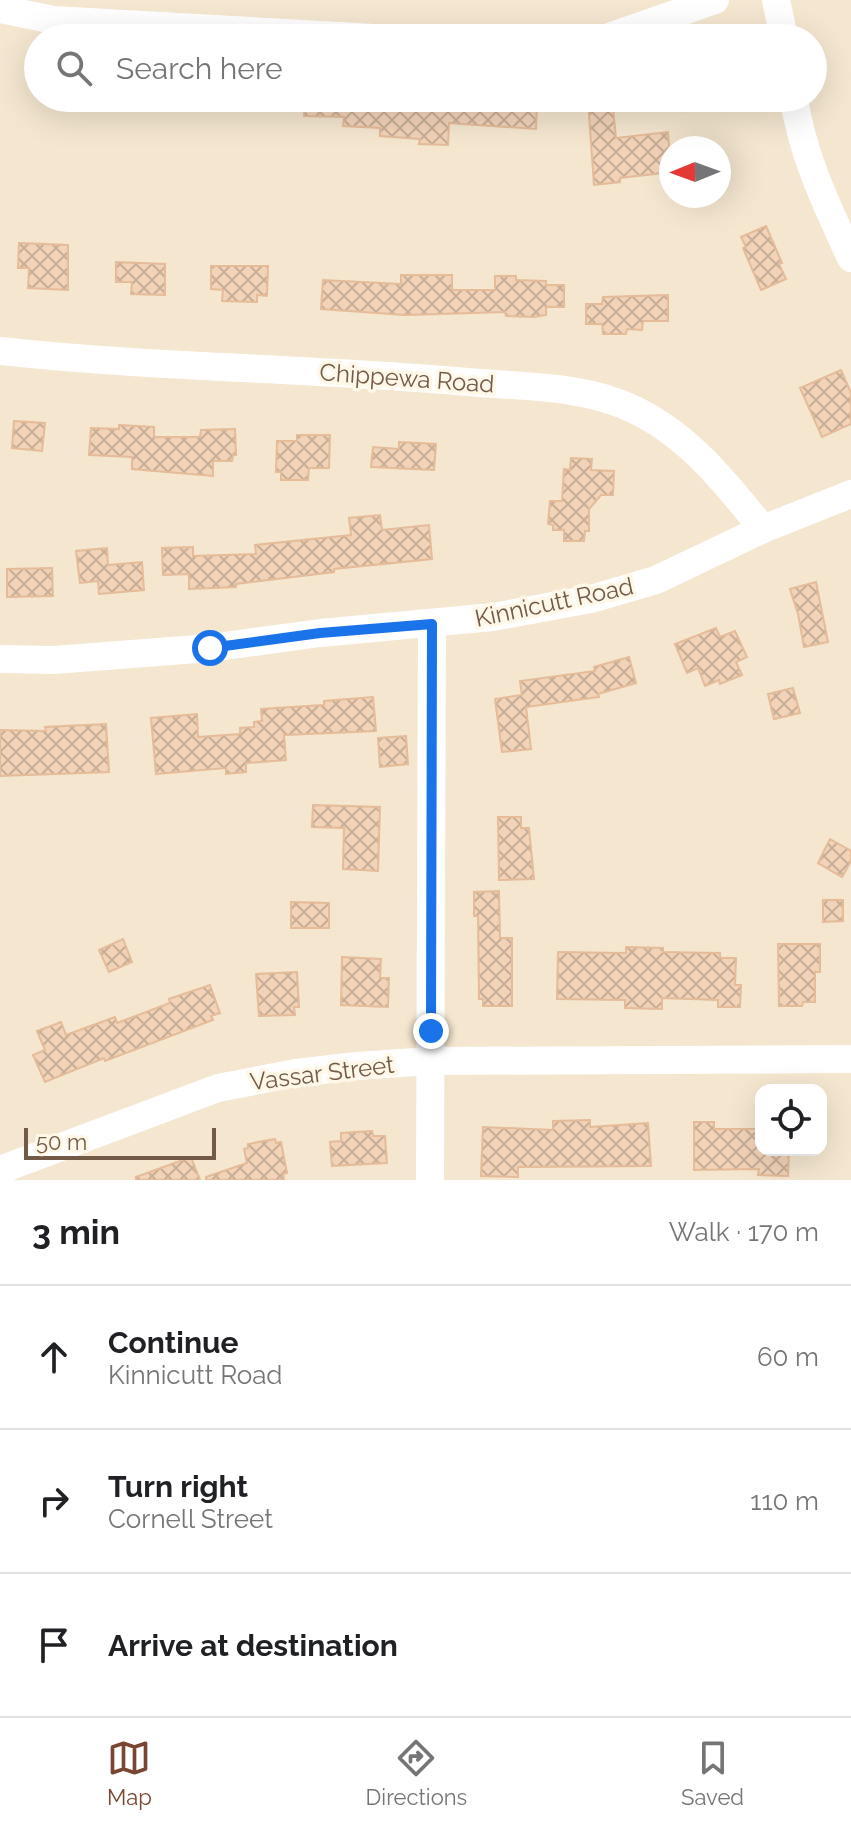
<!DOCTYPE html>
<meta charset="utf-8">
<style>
body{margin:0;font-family:Raleway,sans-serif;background:#f6f6f6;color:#202124}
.controls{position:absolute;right:24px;bottom:24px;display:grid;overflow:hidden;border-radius:16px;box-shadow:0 8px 32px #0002}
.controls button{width:72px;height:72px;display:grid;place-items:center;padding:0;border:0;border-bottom:2px solid #e0e0e0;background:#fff;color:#202124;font:40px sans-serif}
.compass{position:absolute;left:659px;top:136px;width:72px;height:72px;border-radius:50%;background:#fff;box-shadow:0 8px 32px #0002;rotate:269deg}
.scale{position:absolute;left:24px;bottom:20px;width:192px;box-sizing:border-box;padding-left:8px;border:4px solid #735a47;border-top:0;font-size:22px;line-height:28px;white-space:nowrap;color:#735a47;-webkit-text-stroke:6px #fff7e7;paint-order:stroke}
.stop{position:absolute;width:24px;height:24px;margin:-18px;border:6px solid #1a73e8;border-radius:50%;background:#fff}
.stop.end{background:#1a73e8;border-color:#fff;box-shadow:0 2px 8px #0008}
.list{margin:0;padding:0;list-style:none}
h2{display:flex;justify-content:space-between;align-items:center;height:104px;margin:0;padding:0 32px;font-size:34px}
h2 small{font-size:26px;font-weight:400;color:#757577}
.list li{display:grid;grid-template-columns:52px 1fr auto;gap:24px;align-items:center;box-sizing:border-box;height:144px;padding:0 32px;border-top:2px solid #e0e0e0}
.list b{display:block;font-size:30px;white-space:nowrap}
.list p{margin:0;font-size:26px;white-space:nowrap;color:#757577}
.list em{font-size:26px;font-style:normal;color:#757577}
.icon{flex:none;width:44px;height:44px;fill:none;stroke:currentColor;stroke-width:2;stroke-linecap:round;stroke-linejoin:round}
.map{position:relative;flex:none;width:851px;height:1180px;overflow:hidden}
.search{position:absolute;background:#fff;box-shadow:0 8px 32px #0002;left:24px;right:24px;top:24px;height:88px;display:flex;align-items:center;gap:20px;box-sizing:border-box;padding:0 28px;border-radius:44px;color:#757577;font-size:30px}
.sheet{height:536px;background:#fff}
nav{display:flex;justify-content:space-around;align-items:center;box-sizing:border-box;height:112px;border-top:2px solid #e0e0e0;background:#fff;font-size:22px;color:#757577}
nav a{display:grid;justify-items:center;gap:4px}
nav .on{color:#7a4632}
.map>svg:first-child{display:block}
.residential{fill:#f4e6cf;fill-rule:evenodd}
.building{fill:url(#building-cross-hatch);stroke:#e5bb98;stroke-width:2}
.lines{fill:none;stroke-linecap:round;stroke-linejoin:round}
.street{stroke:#fff;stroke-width:28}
.route{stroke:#1a73e8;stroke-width:10}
.labels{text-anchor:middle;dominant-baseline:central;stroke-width:7;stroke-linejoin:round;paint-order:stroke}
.street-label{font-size:24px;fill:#735a47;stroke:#fff7e7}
</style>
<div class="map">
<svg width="851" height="1180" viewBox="0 0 851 1180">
<defs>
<pattern id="building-cross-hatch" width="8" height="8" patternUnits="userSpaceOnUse" patternTransform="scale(2)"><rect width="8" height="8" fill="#f2d3b8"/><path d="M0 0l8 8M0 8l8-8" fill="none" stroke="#c8ae97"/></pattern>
</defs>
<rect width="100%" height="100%" fill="#fcf3e0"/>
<path class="residential" d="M0,0h851v1180h-851zM38,38h775v60h-775zM671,148h48v48h-48zM761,1090h60v60h-60z"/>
<path class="building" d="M305,98h168l64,4 -1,27 -87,-6 -1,22 -29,-1 1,-5 -40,-3v-8l-37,-2 1,-9 -40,-1z
M612,98l4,40 52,-6 3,40 -51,6v4l-26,3 -6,-84z
M766,226l16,37 -3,1 7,15 -25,11 -18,-42 3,-1 -5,-10z
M19,243l49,2v45l-40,-2 1,-20h-11z
M116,262l49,2v31l-34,-1 1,-12h-16z
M211,266h57l-1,30 -10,-1v7l-35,-1 1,-11 -12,-1z
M401,275h51v15h43v-14h21v4l30,1v4h18v22h-18v8l-13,2 -27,-1 -1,-4 -100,3 -84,-6 2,-29 78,4z
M668,295v26h-25l-1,9 -15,-1 -1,5h-23l-1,-10h-16v-20h16l1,-7z
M841,370l10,23v31l-29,13 -22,-49z
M14,421l31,2 -3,28 -30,-3z
M119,425l35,2v10h46l1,-7 34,-1 1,26h-3l-1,6h-19v15l-81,-7v-12l-43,-2 2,-27 28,1z
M297,435h33l-1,33h-20l-1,12h-27v-8h-5l1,-31h20z
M399,442l37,2 -2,26 -63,-3 2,-20 26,2z
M571,458l21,1 -1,11 23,1 -1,24h-12l-12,14v22h-4l-1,10h-20v-11h-11v-5l-5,-1 2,-23h12l2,-32 6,1z
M380,515l2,15 47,-5 3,34 -98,10v3l-98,12v3l-47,2v-15l-26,1 -1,-27 31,-1v9l63,-2 -1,-9 96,-10 -2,-17z
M107,548l1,17 34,-3 2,28 -45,4 -1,-13 -18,2 -4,-32z
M52,568l1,28 -46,1v-28z
M816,582l12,60 -24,5 -6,-33 -8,-25z
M716,628l4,9 15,-6 12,26 -11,5 6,13 -22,9 -1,-4 -14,6 -7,-18 -11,5 -12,-29z
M629,657l7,26 -38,11 1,3 -73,10 5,42 -29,3 -7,-53 27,-4 -2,-14 75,-10 -1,-4z
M793,688l7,25 -26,6 -6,-25z
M373,697l3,34 -92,4 2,25 -40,3v9l-20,2v-6l-70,6 -5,-56 46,-4 1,23 42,-3v-6l14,-1v-5l8,-1 -1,-12 63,-4v-4z
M106,724l3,48 -109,4v-46l46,1 -1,-4z
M406,736l2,28 -28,3 -2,-29z
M313,805l67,2 -2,64 -35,-2 1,-41 -32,-1z
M498,817h23v11h8l5,51 -35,1z
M830,839l21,12v10l-9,16 -24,-14z
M499,891l1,47h12v68h-29v-7h-4l-1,-83h-4v-24z
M823,900h20v21l-20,1z
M291,902l38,1v25h-38z
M123,939l9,23 -23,10 -10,-22z
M778,944h42v28h-5v30h-12l-1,4h-23z
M626,947l37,1v4l57,1v5h16l-1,27h6l-1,22h-22v-7l-56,-2v11l-37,-1v-8l-68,-1 1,-47 68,1z
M342,957l39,2 -1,19h9l-1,29 -47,-2z
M297,972l2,35h-5l1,8 -36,1 -3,-42z
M210,985l10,28 -9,3 2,4 -108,41 -1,-3 -59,24 -12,-27 12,-5 -8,-19 24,-9 5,13 49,-18 2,6 53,-20 -1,-4z
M590,1120v7l58,-4 3,43 -133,1v10l-37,-1 2,-49 70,3v-9z
M694,1122h20v7h47v21h28l-1,26 -30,-1 1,-6 -65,1z
M372,1131l1,5h12l2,27 -55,3 -2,-24 11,-1v-8z
M275,1139l1,4 5,-1 6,31 -4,1 1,6h-78v-3l41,-14 -3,-14 4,-1v-4z
M191,1157l9,23h-64v-3z"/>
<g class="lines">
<path class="street" d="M776,0l8,38
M0,9l54,11 321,18
M606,38l109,-38
M794,98c8,57 33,108 57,160
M0,351c155,17 312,17 468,31 55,5 116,3 167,28 54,26 91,73 128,119
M0,659l54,1 156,-12 110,-15 173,-16 98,-18 65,-19 107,-51 88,-35
M0,1170l218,-82 78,-15 60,-7 75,-5 420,-2
M430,1180l2,-556"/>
</g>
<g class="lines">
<path class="route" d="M210,648l110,-15 112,-9 -1,407"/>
</g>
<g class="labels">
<g class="street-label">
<text transform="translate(407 378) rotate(4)">Chippewa Road</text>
<text transform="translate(554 602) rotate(-12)">Kinnicutt Road</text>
<text transform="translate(322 1073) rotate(-7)">Vassar Street</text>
</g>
</g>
</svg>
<div class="controls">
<button><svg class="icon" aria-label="locate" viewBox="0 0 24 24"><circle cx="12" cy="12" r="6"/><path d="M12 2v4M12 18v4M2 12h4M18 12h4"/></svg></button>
</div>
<svg class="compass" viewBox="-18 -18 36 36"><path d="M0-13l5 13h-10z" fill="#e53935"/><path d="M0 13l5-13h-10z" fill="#757577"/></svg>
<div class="scale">50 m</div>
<div class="stop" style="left:210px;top:648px"></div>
<div class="stop end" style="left:431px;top:1031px"></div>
<div class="search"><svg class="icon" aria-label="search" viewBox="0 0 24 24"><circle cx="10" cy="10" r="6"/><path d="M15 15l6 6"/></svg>Search here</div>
</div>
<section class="sheet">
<h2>3 min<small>Walk · 170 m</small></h2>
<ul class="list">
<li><svg class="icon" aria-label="ahead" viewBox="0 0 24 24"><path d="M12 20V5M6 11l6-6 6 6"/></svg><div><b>Continue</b><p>Kinnicutt Road</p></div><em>60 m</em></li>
<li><svg class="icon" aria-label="right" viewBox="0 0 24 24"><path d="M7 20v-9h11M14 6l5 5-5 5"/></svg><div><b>Turn right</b><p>Cornell Street</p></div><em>110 m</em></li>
<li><svg class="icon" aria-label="arrive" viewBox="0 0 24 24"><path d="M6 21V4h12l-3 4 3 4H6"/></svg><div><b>Arrive at destination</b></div></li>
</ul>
</section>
<nav>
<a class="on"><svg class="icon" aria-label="map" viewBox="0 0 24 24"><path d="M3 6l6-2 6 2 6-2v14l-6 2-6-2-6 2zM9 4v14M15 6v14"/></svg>Map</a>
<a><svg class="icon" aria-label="directions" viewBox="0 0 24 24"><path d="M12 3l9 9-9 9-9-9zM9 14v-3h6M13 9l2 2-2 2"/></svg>Directions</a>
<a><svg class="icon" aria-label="saved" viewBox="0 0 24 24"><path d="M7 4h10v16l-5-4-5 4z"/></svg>Saved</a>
</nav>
